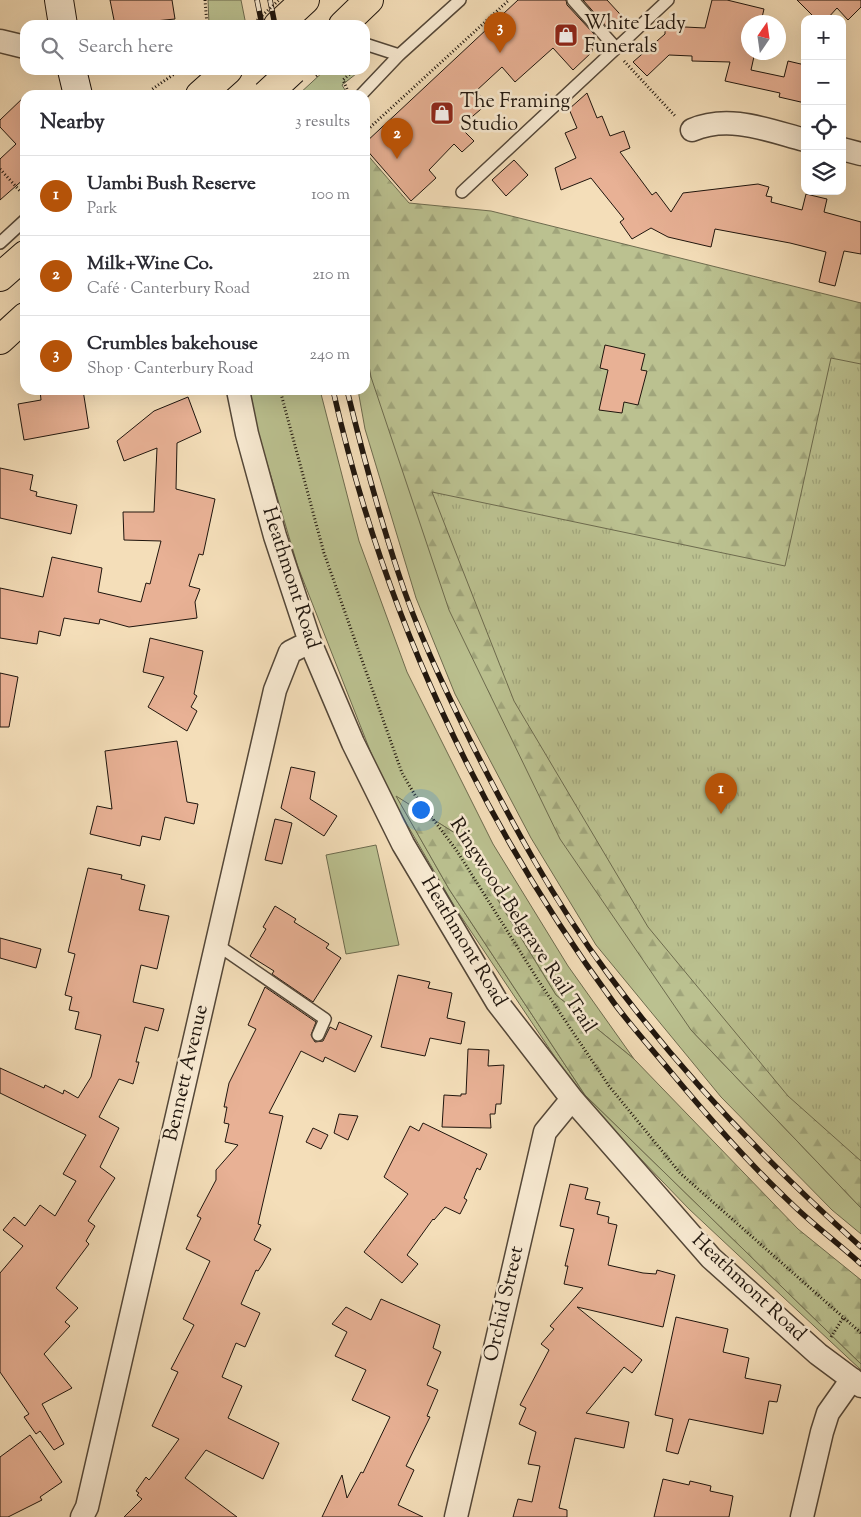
<!DOCTYPE html>
<meta charset="utf-8">
<style>
body{margin:0;font-family:"Sorts Mill Goudy",serif;background:#f2f2f3;color:#2b2b33}
.controls{position:absolute;right:15px;top:15px;display:grid;overflow:hidden;border-radius:10px;box-shadow:0 5px 20px #0002}
.controls button{width:45px;height:45px;display:grid;place-items:center;padding:0;border:0;border-bottom:1px solid #e1e1e2;background:#fff;color:#2b2b33;font:25px sans-serif}
.compass{position:absolute;left:741px;top:15px;width:45px;height:45px;border-radius:50%;background:#fff;box-shadow:0 5px 20px #0002;rotate:13deg}
.you{position:absolute;left:420px;top:809px;width:18px;height:18px;margin:-12px;border:4px solid #fff;border-radius:50%;background:#1a73e8;box-shadow:0 0 0 8px #1a73e833}
.badge{display:grid;place-items:center;width:32px;height:32px;border-radius:50%;background:#b45309;color:#fff;font-size:16px;font-weight:700}
.pin{position:absolute;translate:-50% -41px;filter:drop-shadow(0 1px 2px #0008)}
.pin::after{content:'';position:absolute;top:26px;width:18px;height:15px;background:inherit;clip-path:polygon(0 0,100% 0,50% 100%)}
.list{margin:0;padding:0;list-style:none}
h2{display:flex;justify-content:space-between;align-items:center;height:65px;margin:0;padding:0 20px;font-size:21px}
h2 small{font-size:16px;font-weight:400;color:#7c7c81}
.list li{display:grid;grid-template-columns:32px 1fr auto;gap:15px;align-items:center;box-sizing:border-box;height:80px;padding:0 20px;border-top:1px solid #e1e1e2}
.list b{display:block;font-size:19px;white-space:nowrap}
.list p{margin:0;font-size:16px;white-space:nowrap;color:#7c7c81}
.list em{font-size:16px;font-style:normal;color:#7c7c81}
.icon{flex:none;width:28px;height:28px;fill:none;stroke:currentColor;stroke-width:2;stroke-linecap:round;stroke-linejoin:round}
.map{position:relative;flex:none;width:861px;height:1517px;overflow:hidden}
.search{position:absolute;background:#fff;box-shadow:0 5px 20px #0002;left:20px;top:20px;width:350px;height:55px;display:flex;align-items:center;gap:12px;box-sizing:border-box;padding:0 18px;border-radius:15px;color:#7c7c81;font-size:19px}
.panel{position:absolute;background:#fff;box-shadow:0 5px 20px #0002;left:20px;top:90px;width:350px;height:305px;border-radius:15px}
.map>svg:first-child{display:block}
.grass{fill:#bbc190;stroke:#6d6b4e}
.forest{fill:url(#forest-firs);stroke:#6d6b4e}
.park{fill:url(#park-tufts);stroke:#6d6b4e}
.building{fill:#e8b195;stroke:#1f150d}
.lines{fill:none;stroke-linecap:round;stroke-linejoin:round}
.lane-casing{stroke:#544738;stroke-width:14}
.street-casing{stroke:#544738;stroke-width:25}
.secondary-casing{stroke:#1f150d;stroke-width:30}
.primary-casing{stroke:#1f150d;stroke-width:30}
.path{stroke:#1f150d;stroke-width:3;stroke-dasharray:1 2.5;stroke-linecap:butt}
.lane{stroke:#f8ead2;stroke-width:11}
.street{stroke:#f8ead2;stroke-width:22}
.secondary{stroke:#f8ead2;stroke-width:28}
.primary{stroke:#f4deb9;stroke-width:28}
.rail-casing{stroke:#1f150d;stroke-width:5.5}
.rail{stroke:#f8ead2;stroke-width:4;stroke-dasharray:11;stroke-linecap:butt}
.primary-bridge-casing{stroke:#1f150d;stroke-width:30;stroke-linecap:butt}
.path-bridge{stroke:#1f150d;stroke-width:3;stroke-dasharray:1 2.5;stroke-linecap:butt}
.primary-bridge{stroke:#f4deb9;stroke-width:28}
.labels{text-anchor:middle;dominant-baseline:central;stroke-width:5;stroke-linejoin:round;paint-order:stroke}
.poi-label{font-size:20px;fill:#1f150d;stroke:#f8ead2;text-anchor:start}
.street-label{font-size:20px;fill:#1f150d;stroke:#f8ead2}
</style>
<div class="map">
<svg width="861" height="1517" viewBox="0 0 861 1517">
<defs>
<pattern id="forest-firs" width="22" height="20" patternUnits="userSpaceOnUse" patternTransform="scale(1.25)"><rect width="22" height="20" fill="#bbc190"/><path d="M5 1l3.5 6h-7zM16 11l3.5 6h-7z" fill="#a0a57b"/></pattern>
<pattern id="park-tufts" width="24" height="20" patternUnits="userSpaceOnUse" patternTransform="scale(1.25)"><rect width="24" height="20" fill="#bbc190"/><path d="M3 7l-1-3M5 7V3M7 7l1-3M15 17l-1-3M17 17v-4M19 17l1-3" fill="none" stroke="#a0a57b"/></pattern>
</defs>
<rect width="100%" height="100%" fill="#f4deb9"/>
<filter id="stains"><feTurbulence type="fractalNoise" baseFrequency=".004" numOctaves="4"/><feColorMatrix values="0 0 0 0 .2 0 0 0 0 .09 0 0 0 0 .02 0 0 0 .5 -.17"/></filter>
<radialGradient id="worn" r=".72"><stop offset=".6" stop-color="#630" stop-opacity="0"/><stop offset="1" stop-color="#630" stop-opacity=".3"/></radialGradient>
<path class="grass" d="M208,0h33l5,25h-37z
M325,70h36l-19,15 6,10h-50z
M365,343l6,34 320,653 170,178v26l-29,-24 -111,-113 -125,-152 -65,-107 -76,-144 -39,-96 -51,-169 -7,-39h7z
M249,390h71l39,151 48,131 86,172 75,122 66,93 -78,-64 -98,-160 -61,-38 52,92 136,206 276,269v6l-172,-161 -106,-110 -127,-190 -55,-95 -28,-56 -75,-191 -42,-141z
M376,845l23,100 -53,9 -20,-99z"/>
<path class="forest" d="M365,152l44,51 82,8 370,92v905l-170,-178 -131,-191 -111,-229 -78,-233 -6,-34z
M396,796l62,39 98,160 78,64 164,170 63,51v84l-276,-269 -136,-206z"/>
<path class="park" d="M831,358l30,6v797l-73,-65 -140,-169 -134,-226 -82,-209 353,74z"/>
<path class="building" d="M110,0h62l3,19 -60,6z
M518,0h48l1,5 27,29 -2,18 -19,18 -20,-22 -38,34 -13,-15 -26,24 11,13 -27,23 14,14 -12,11 -8,-8 -25,26 7,8 -25,23 -46,-53v-5z
M583,0h24l23,25 -3,3 -21,-2z
M712,0h15l37,9 -3,13h-13v30h7l-4,18 33,7 4,-16 17,4v38l-26,-6 1,-4 -55,-12 5,-19 -38,-1v-5l-23,-1 -22,21 -14,-14 32,-28v-8l40,2z
M797,0h64v7l-13,13 -11,-12 -10,11h-11z
M587,93l10,25 5,-2 8,20 14,-5 6,17 -10,4 32,43 4,-3 15,20 12,-19 75,-9 11,3 -3,9 6,1 -1,5 31,8 4,-16 21,5 -3,13 37,10v32l-17,-3 -9,35 -16,-4 7,-30 -36,-9 -75,-14 -4,18 -43,-10 -17,-9 -19,11 -12,-17 4,-3 -33,-41 -30,12 -6,-22 21,-10 -11,-25 12,-5 -8,-19z
M25,96v82l-25,22v-41l16,-15 -16,-17v-7z
M514,160l14,15 -22,21 -14,-16z
M605,345l40,9 -4,16 6,1 -9,34 -14,-3 -2,11 -23,-3 9,-40 -8,-2z
M40,390h43l6,38 -65,12 -6,-36 23,-4z
M188,397l13,35 -24,11 -1,46 39,10 -12,56 -4,-1 -10,32 11,3 -5,13 2,16 -68,9 -29,-8 -1,5 -35,-6 -4,18 -21,-5 -2,13 -37,-6v-50l43,9 9,-40 50,11 -4,24 43,10 5,-19 4,1 11,-43 -37,-1 -1,-28h31l3,-64 -33,13 -7,-20 37,-30z
M0,468l33,7 -3,15 7,2 -1,4 41,9 -6,29 -71,-16z
M150,638l53,13 -9,43 3,2 -6,11 6,4 -10,20 -39,-24 16,-30 -21,-5z
M0,673l18,4 -9,50h-9z
M177,741l10,61 11,2 -4,20 -29,-7 -5,23 -18,-4 -2,10 -50,-12 7,-28 15,3 -7,-58z
M291,767l24,5 -5,27 27,17 -13,20 -43,-28z
M275,819l17,4 -10,41 -17,-4z
M88,868l34,7 -1,4 24,6 -6,25 30,6 -12,53 -16,-4 -8,37 31,7 -6,22 -13,-4 -9,35h3l-6,22 -14,-5 -20,38 20,11 -19,39 15,11 -27,43 7,5 -9,15 3,3 -33,44 22,20 -13,14 5,4 -26,28 28,34 -30,16 22,40 -10,6 -14,-19 -4,3 -12,-17 5,-3 -29,-42v-99l23,-27 -20,-16 11,-13 11,9 15,-21 15,11 21,-35 -13,-7 23,-39 -86,-42v-25l44,20 1,-3 18,9 1,-4 14,8 13,-21 10,-42 -26,-6 4,-17 -10,-2 3,-13 -7,-2 10,-41 -7,-2z
M275,906l21,13 -2,3 35,22 -3,4 15,10 -28,44 -41,-28 2,-3 -24,-15 16,-27 -3,-2z
M0,938l41,11 -5,19 -36,-10z
M398,975l32,7 -2,6 24,5 -5,25 18,4 -4,22 -31,-6 -5,18 -44,-9z
M265,987l51,35 -5,13 4,7 8,-1 7,-14 6,3 3,-8 33,14 -17,36 -30,-15 -2,5 -22,-11 -32,62 14,3 -25,108 3,1 -7,15 17,9 -9,16 -4,6 -2,-1 -15,34 19,9 -15,34 -9,-4 -14,34 20,9 -14,32 51,25 -16,36 -57,-29 -21,28 52,39h-113l18,-18 -5,-4 2,-2 -3,-2 10,-14 3,3 4,-5 26,-36 -27,-13 26,-54 -7,-3 23,-44 -11,-6 27,-58 -24,-12 15,-31 -4,-2 19,-36v-10l22,-25 -13,-3 4,-18 -5,-1 3,-16h-3l5,-24 27,-54 -8,-4z
M468,1049l21,1 -1,16 16,-1 -3,39h-5l-1,10h-5l1,14 -49,-1 2,-32 17,1v-2h5z
M339,1114l19,2 -10,24 -14,-7z
M423,1123l64,31 -7,16 -3,-2 -13,30 3,2 -7,14 -15,-7 -11,13 -1,-1 -26,36 11,9 -16,19 -38,-31 44,-58 -24,-17 26,-51 9,5z
M313,1128l15,7 -7,14 -15,-7z
M570,1184l18,4 -3,11 15,3 -3,12 12,3 -1,6 9,2 -9,40 35,8 13,1 1,-4 18,5 -12,52 -86,-20 65,53 -10,13 -8,-6 -38,46 43,9 -5,26 -49,-10 -16,70 8,2v7h-54l5,-18 14,3 8,-36 -12,-2 8,-32 -17,-8 7,-16 -6,-3 29,-55 -8,-6 13,-15 -4,-3 33,-38 -19,-4 4,-18h-3l9,-37 -14,-3z
M381,1299l59,26 -7,23 8,4 -14,33 11,5 -11,26 3,1 -24,49 8,4 -16,35 25,12h-101l20,-42 5,23 14,-26 2,1 27,-56 -38,-17 14,-30 -31,-14 12,-24 -15,-8 14,-17 25,13z
M676,1317l52,12 -5,23 26,6 -4,20 36,7 -4,17 -8,-1 -6,33 -74,-15 -11,35 -12,-3 7,-32 -18,-4z
M30,1435l32,47 -22,15 2,3 -34,17h-8v-60z
M663,1479l26,6 1,-4 21,5 -1,5 23,5 -4,21h-75z"/>
<g class="lines">
<g class="lane-casing">
<path id="lane" d="M573,0l42,47
M365,44l34,11
M361,95l38,-40 61,-55
M462,192l206,-192
M0,243l25,-23
M216,944l109,75 -7,16"/>
</g>
<g class="street-casing">
<path id="street" d="M0,41l25,6
M692,130c37,-16 75,0 113,10
M842,149l19,5
M238,390l9,44 28,102 35,106 43,101 50,101 94,158 75,97 139,159 107,96 43,32
M82,1517l5,-10 188,-817 15,-38 20,-10
M456,1517l89,-385 27,-33
M802,1517l20,-85 6,-19 24,-34"/>
</g>
<g class="secondary-casing">
<path id="secondary" d="M59,0l4,25
M72,70l6,25"/>
</g>
<g class="primary-casing">
<path id="primary" d="M278,25l27,-25
M343,25l26,-25
M200,95l28,-25
M0,277l25,-22
M0,340l25,-23"/>
</g>
<path class="path" d="M205,0l2,25
M624,61l52,56
M316,76l7,-6
M347,89l-4,-9 11,-10
M149,95l2,-5 29,-20
M365,132l144,-132
M0,169l20,22
M280,390l44,163 78,220 13,22 42,56 81,129 71,106 71,87 181,160
M831,1337l12,-19"/>
<use href="#lane" class="lane"/>
<use href="#street" class="street"/>
<use href="#secondary" class="secondary"/>
<use href="#primary" class="primary"/>
<g class="rail-casing">
<path id="rail" d="M257,0l5,25
M270,0l5,25
M270,70l5,25
M283,70l5,25
M333,390c50,221 146,430 281,613 17,23 37,45 56,68 39,47 79,93 124,135 21,20 45,38 67,58
M347,390c15,61 31,122 51,182 18,56 44,111 70,164 41,82 85,164 140,238 74,100 160,190 253,273"/>
</g>
<use href="#rail" class="rail"/>
<g class="primary-bridge-casing">
<path id="primary-bridge" d="M266,95l27,-25"/>
</g>
<path class="path-bridge" d="M252,25l27,-25"/>
<use href="#primary-bridge" class="primary-bridge"/>
</g>
<defs>
<g id="shop-square" transform="scale(1.25)"><rect x="-9" y="-9" width="18" height="18" rx="4" fill="#8f2418" stroke="#f8ead2"/><path d="M-5-2.5h2.3a2.7 3.5 0 0 1 5.4 0H5L5.5 6h-11ZM-1.5-2.5h3a1.5 2.3 0 0 0-3 0Z" fill="#fff"/></g>
</defs>
<g fill-rule="evenodd">
<use href="#shop-square" x="566" y="35"/>
<use href="#shop-square" x="442" y="113"/>
</g>
<g class="labels">
<g class="poi-label">
<text x="584" y="24">White Lady<tspan x="584" dy="23">Funerals</tspan></text>
<text x="460" y="102">The Framing<tspan x="460" dy="23">Studio</tspan></text>
</g>
<g class="street-label">
<text transform="translate(290 578) rotate(72)">Heathmont Road</text>
<text transform="translate(522 926) rotate(57)">Ringwood-Belgrave Rail Trail</text>
<text transform="translate(463 942) rotate(59)">Heathmont Road</text>
<text transform="translate(187 1073) rotate(-77)">Bennett Avenue</text>
<text transform="translate(748 1288) rotate(43)">Heathmont Road</text>
<text transform="translate(505 1304) rotate(-77)">Orchid Street</text>
</g>
</g>
<rect width="100%" height="100%" filter="url(#stains)"/>
<rect width="100%" height="100%" fill="url(#worn)"/>
</svg>
<div class="controls">
<button>+</button>
<button>−</button>
<button><svg class="icon" aria-label="locate" viewBox="0 0 24 24"><circle cx="12" cy="12" r="6"/><path d="M12 2v4M12 18v4M2 12h4M18 12h4"/></svg></button>
<button><svg class="icon" aria-label="layers" viewBox="0 0 24 24"><path d="M12 4l9 5-9 5-9-5zM3 14l9 5 9-5"/></svg></button>
</div>
<svg class="compass" viewBox="-18 -18 36 36"><path d="M0-13l5 13h-10z" fill="#e53935"/><path d="M0 13l5-13h-10z" fill="#7c7c81"/></svg>
<div class="you"></div>
<div class="pin badge" style="left:721px;top:814px">1</div>
<div class="pin badge" style="left:397px;top:159px">2</div>
<div class="pin badge" style="left:500px;top:53px">3</div>
<div class="search"><svg class="icon" aria-label="search" viewBox="0 0 24 24"><circle cx="10" cy="10" r="6"/><path d="M15 15l6 6"/></svg>Search here</div>
<section class="panel">
<h2>Nearby<small>3 results</small></h2>
<ul class="list">
<li><span class="badge">1</span><div><b>Uambi Bush Reserve</b><p>Park</p></div><em>100 m</em></li>
<li><span class="badge">2</span><div><b>Milk+Wine Co.</b><p>Café · Canterbury Road</p></div><em>210 m</em></li>
<li><span class="badge">3</span><div><b>Crumbles bakehouse</b><p>Shop · Canterbury Road</p></div><em>240 m</em></li>
</ul>
</section>
</div>
